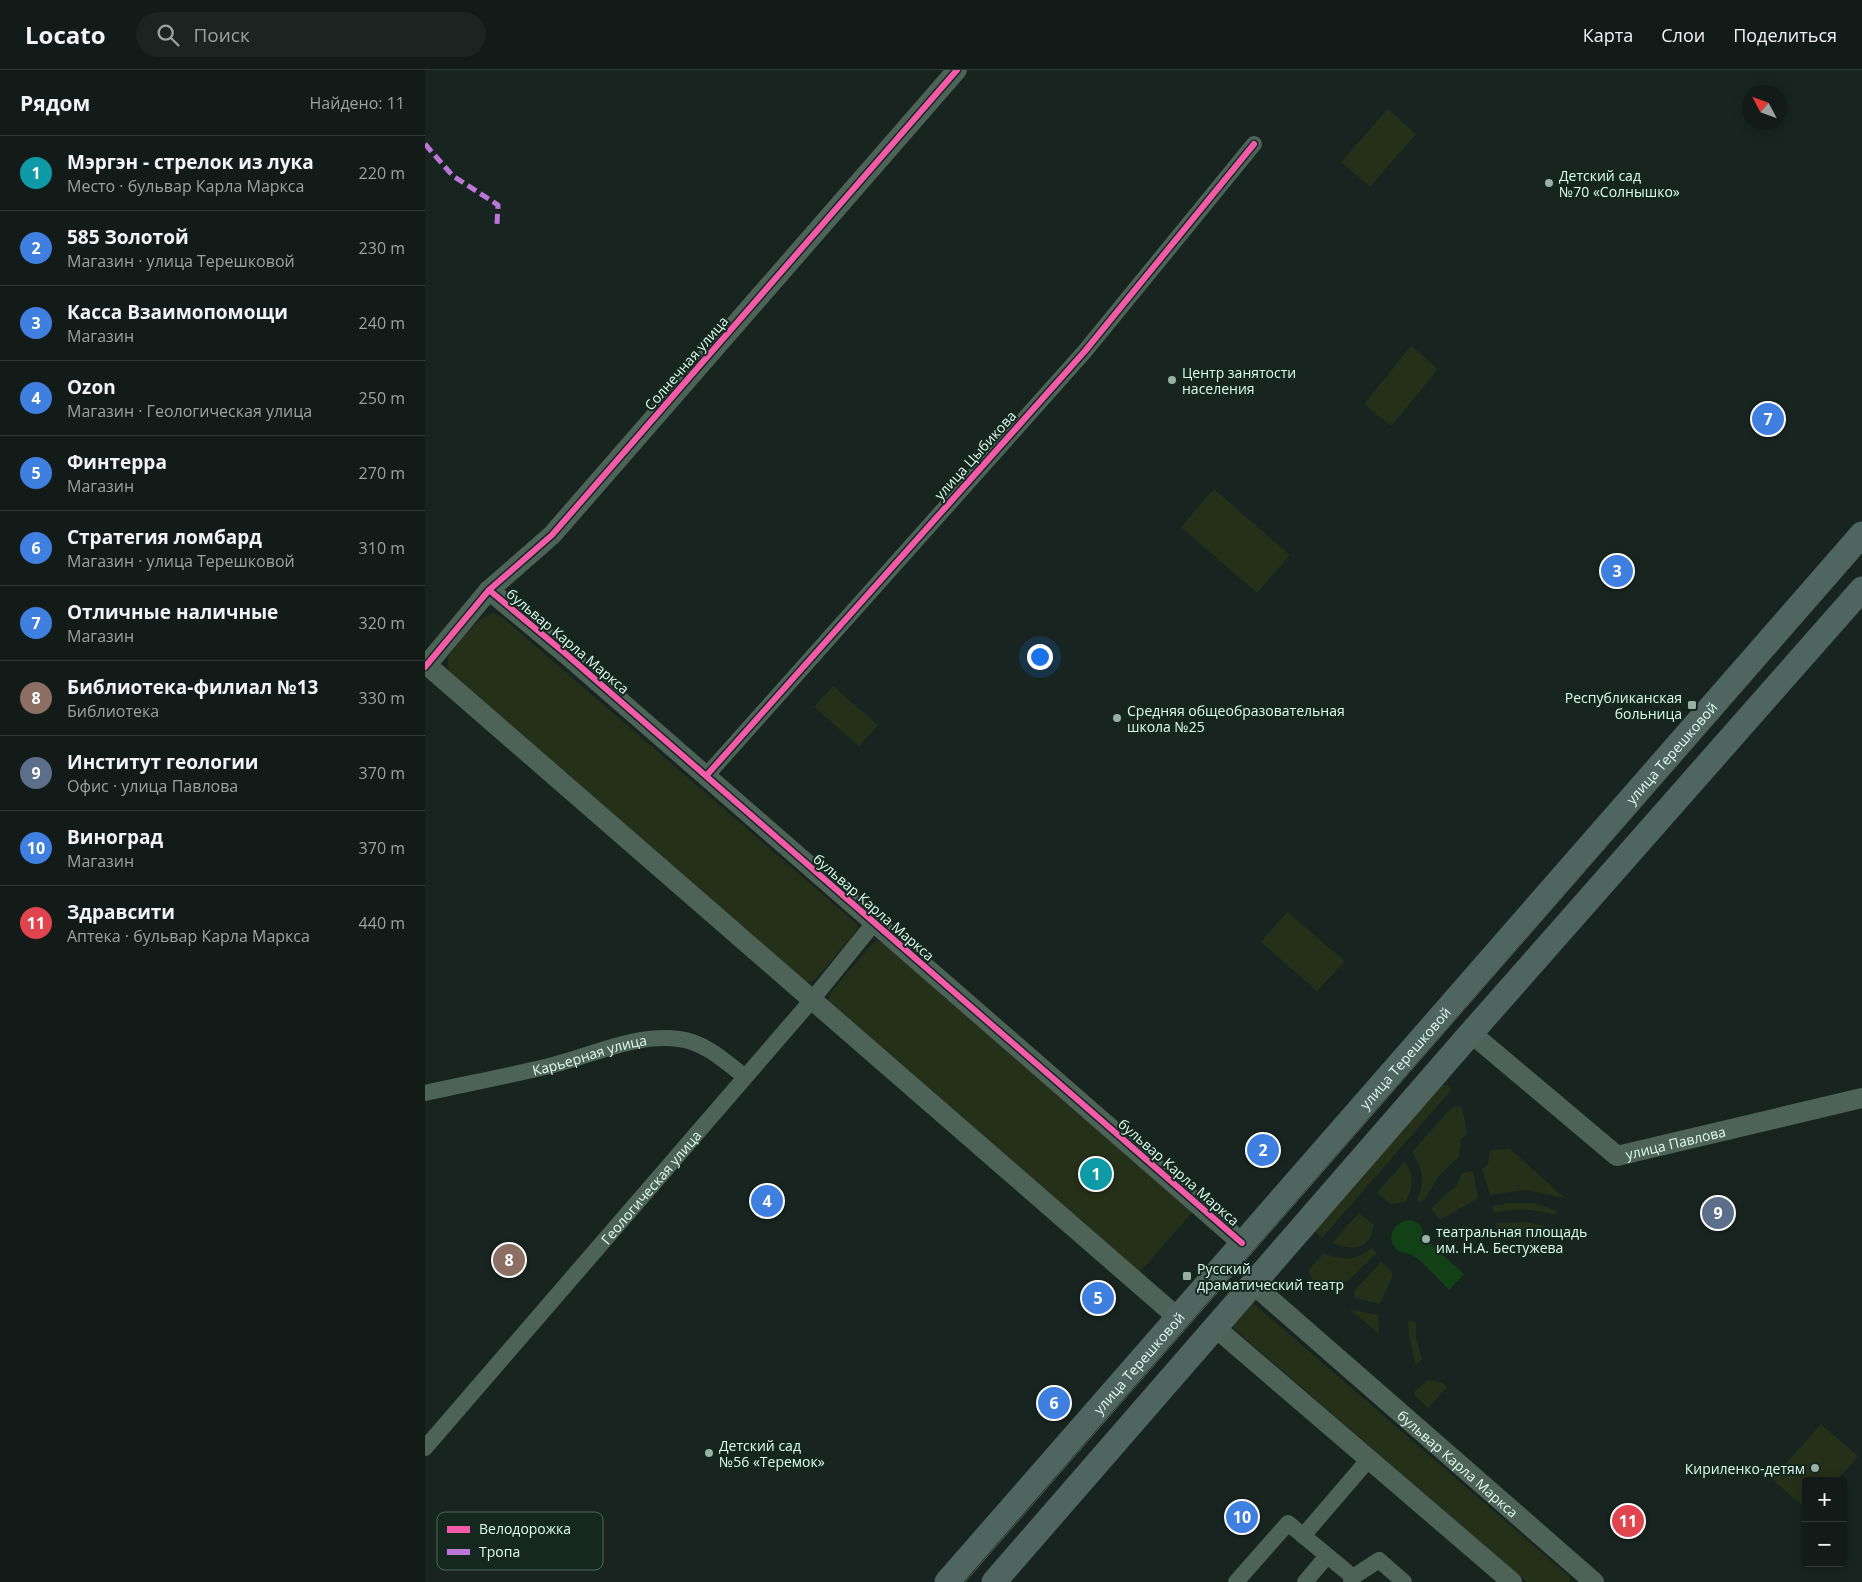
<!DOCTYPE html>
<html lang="ru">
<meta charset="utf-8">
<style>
body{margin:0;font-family:"Open Sans",sans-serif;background:#1b2420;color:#f1f3f6}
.controls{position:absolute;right:15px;bottom:15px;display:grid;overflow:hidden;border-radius:5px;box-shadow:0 2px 12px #0003}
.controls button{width:45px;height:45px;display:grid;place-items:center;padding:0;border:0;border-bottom:1px solid #313936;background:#121b17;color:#f1f3f6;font:25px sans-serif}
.compass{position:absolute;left:1317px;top:15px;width:45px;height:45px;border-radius:50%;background:#121b17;box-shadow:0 2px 12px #0003;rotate:311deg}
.you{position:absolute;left:614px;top:586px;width:18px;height:18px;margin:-12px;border:4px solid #fff;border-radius:50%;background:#1a73e8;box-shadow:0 0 0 8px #1a73e833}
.badge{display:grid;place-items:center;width:32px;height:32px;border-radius:50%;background:#0f766e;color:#fff;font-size:16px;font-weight:700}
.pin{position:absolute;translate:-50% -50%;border:2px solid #fff;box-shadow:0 1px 5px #0006}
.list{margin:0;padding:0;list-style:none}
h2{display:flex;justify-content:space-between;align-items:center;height:65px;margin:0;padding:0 20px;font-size:21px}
h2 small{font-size:16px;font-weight:400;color:#9ca1a1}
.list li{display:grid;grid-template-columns:32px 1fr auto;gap:15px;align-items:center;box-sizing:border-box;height:75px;padding:0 20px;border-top:1px solid #313936}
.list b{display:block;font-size:19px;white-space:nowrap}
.list p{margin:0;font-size:16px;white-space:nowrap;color:#9ca1a1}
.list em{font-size:16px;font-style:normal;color:#9ca1a1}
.icon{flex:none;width:28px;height:28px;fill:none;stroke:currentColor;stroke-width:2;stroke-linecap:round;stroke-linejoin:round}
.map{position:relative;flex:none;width:1437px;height:1512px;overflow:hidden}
header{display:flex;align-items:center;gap:30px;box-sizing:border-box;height:70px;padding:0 25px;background:#121b17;border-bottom:1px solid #313936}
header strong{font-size:24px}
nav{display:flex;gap:28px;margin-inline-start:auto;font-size:18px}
.search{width:350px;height:45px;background:#1b2420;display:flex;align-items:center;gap:12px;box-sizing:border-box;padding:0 18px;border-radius:28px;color:#9ca1a1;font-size:19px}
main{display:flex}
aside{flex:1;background:#121b17}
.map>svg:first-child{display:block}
.green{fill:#253018}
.water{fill:#124115}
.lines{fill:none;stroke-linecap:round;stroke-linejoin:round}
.minor{stroke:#4e6358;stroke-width:16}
.tertiary{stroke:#4e6358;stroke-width:20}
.primary{stroke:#4f6560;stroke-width:25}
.tram{stroke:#4d634b;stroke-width:1}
.quiet{stroke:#ba77d6;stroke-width:5;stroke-dasharray:10 5;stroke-linecap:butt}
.cycleway-casing{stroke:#142820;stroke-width:9}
.cycleway{stroke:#f35aa7;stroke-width:6}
.poi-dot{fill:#99b0a6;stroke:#142820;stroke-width:2}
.labels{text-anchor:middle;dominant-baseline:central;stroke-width:4;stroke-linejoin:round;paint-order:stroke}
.poi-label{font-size:14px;fill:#defbee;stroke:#142820;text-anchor:start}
.street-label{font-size:14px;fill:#defbee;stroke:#142820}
.key{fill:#142820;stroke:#51675e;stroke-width:1}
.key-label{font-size:14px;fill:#defbee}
</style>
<header>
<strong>Locato</strong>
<div class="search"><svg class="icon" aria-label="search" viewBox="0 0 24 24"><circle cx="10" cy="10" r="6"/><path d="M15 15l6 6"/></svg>Поиск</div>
<nav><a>Карта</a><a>Слои</a><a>Поделиться</a></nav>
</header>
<main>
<aside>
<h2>Рядом<small>Найдено: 11</small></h2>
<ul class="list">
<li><span class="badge" style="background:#0f9aa8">1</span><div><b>Мэргэн - стрелок из лука</b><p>Место · бульвар Карла Маркса</p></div><em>220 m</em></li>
<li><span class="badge" style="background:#3f7fe0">2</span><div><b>585 Золотой</b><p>Магазин · улица Терешковой</p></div><em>230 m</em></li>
<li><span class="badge" style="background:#3f7fe0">3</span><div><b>Касса Взаимопомощи</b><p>Магазин</p></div><em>240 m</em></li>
<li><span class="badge" style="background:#3f7fe0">4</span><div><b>Ozon</b><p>Магазин · Геологическая улица</p></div><em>250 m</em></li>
<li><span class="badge" style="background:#3f7fe0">5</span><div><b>Финтерра</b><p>Магазин</p></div><em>270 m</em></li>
<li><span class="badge" style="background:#3f7fe0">6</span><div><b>Стратегия ломбард</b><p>Магазин · улица Терешковой</p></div><em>310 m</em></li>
<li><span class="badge" style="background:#3f7fe0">7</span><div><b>Отличные наличные</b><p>Магазин</p></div><em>320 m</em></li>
<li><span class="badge" style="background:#8d6e63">8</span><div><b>Библиотека-филиал №13</b><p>Библиотека</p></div><em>330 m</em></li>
<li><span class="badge" style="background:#5c6f8a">9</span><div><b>Институт геологии</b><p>Офис · улица Павлова</p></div><em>370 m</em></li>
<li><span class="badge" style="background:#3f7fe0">10</span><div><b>Виноград</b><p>Магазин</p></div><em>370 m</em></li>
<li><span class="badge" style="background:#e0444e">11</span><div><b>Здравсити</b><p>Аптека · бульвар Карла Маркса</p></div><em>440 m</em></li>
</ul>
</aside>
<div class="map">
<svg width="1437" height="1512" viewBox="0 0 1437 1512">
<rect width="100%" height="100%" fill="#18241f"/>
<path class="green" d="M963,39l28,25 -46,53 -29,-25z
M986,276l27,23 -47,57 -27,-22z
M789,419l76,66 -33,38 -76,-66z
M69,543l8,4 355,307 1,4 -5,7 -38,45 -9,3 -355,-308c-3,-6 -5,-13 -2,-19 6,-13 31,-41 45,-43z
M408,616l45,39 -19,21 -45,-39z
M862,842l58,49 -28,30 -56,-49z
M450,871l6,1 314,267 -55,63 -309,-266 -3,-6 3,-8z
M1022,1015l5,4 -130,149 -9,-8 125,-144z
M1037,1036l5,28 -6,5 -2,17 -20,20 -17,27 -5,-3c9,-19 5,-31 -5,-48l40,-45z
M1085,1079l55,49 -40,-8 -35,5 -8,-26 6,-5 2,-14z
M980,1091c9,16 9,26 0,41l-14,2 -14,-11z
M1048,1101l5,27 -38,22 -9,-12 26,-23 5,-12z
M1085,1133h22l26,8 -4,4c-21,-6 -38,-7 -60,-2l-2,-7z
M934,1143l15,12c-5,27 -21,25 -42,18z
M1100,1152l19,4 -6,7 -15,-3 -26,2 -2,-9z
M947,1178l5,5 -29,28 -19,4 -5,6 -12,-2v-10l-4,-8 16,-18c19,9 32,7 48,-5z
M956,1192l11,10 1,3 -13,29 -25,-6 -1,-7z
M827,1232l318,275v5h-43l-294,-254 -1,-3z
M924,1239l29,6 1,19z
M983,1250l8,2v14l6,23 -6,7 -7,-30z
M1003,1310l13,2 6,5 -19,21 -13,-12 -1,-4z
M1396,1354l37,32 -22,25h-30v28l-34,-30z"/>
<path class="water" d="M985,1150l10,4 5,15 39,35 -15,16c-11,-11 -24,-27 -37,-35 -6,-3 -12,-1 -17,-7 -10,-13 1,-27 15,-28z"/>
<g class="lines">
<g class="minor">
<path d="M281,706l379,-425 169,-207"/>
<path id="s1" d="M0,1023c41,-9 83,-17 124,-27 42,-10 86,-33 130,-27 26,3 47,23 66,38"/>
<path id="s2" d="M0,1378l386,-447 63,-78"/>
<path d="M878,1466l66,-77"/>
<path d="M811,1512l52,-59 65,54"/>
<path d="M880,1512l22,-26"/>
<path d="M926,1512l2,-5 26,-17 25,22"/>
</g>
<g class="tertiary">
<path d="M64,520l77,64 676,589"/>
<path d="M2,595l750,652"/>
<path d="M0,597l64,-77 63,-55 405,-465"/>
<path id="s3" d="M1046,963l146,123 245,-58"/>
<path id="s4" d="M829,1215l340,297"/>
<path d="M791,1258l296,254"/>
</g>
<g class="primary">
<path id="s5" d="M522,1512l915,-1048"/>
<path d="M569,1512l477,-549 391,-444"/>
</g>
<path class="tram" d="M540,1512l897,-1029"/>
<path class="quiet" d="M0,74l28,32 45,29 -1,19"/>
<g class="cycleway-casing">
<path id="cycleway" d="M64,520l77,64 676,589
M0,597l64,-77 63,-55 405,-465
M281,706l379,-425 169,-207"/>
</g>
<use href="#cycleway" class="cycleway"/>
</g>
<g class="poi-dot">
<circle cx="1124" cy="113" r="5"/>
<circle cx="747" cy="310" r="5"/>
<rect x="1262" y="630" width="10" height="10" rx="2.5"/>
<circle cx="692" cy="648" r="5"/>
<circle cx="1001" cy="1169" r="5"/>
<rect x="757" y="1201" width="10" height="10" rx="2.5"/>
<circle cx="284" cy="1383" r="5"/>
<circle cx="1390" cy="1398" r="5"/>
</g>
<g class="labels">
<g class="poi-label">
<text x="1134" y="105">Детский сад<tspan x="1134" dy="16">№70 «Солнышко»</tspan></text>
<text x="757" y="302">Центр занятости<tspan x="757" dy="16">населения</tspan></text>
<text x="1257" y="627" text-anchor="end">Республиканская<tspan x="1257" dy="16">больница</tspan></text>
<text x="702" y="640">Средняя общеобразовательная<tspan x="702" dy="16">школа №25</tspan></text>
<text x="1011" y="1161">театральная площадь<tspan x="1011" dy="16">им. Н.А. Бестужева</tspan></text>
<text x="772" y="1198">Русский<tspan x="772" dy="16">драматический театр</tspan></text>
<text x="294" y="1375">Детский сад<tspan x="294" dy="16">№56 «Теремок»</tspan></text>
<text x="1380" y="1398" text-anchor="end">Кириленко-детям</text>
</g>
<g class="street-label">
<text transform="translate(261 293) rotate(-49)">Солнечная улица</text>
<text transform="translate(550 385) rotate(-48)">улица Цыбикова</text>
<text transform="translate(143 571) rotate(40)">бульвар Карла Маркса</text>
<text stroke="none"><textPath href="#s5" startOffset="1101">улица Терешковой</textPath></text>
<text transform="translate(449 837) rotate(41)">бульвар Карла Маркса</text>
<text stroke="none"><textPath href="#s1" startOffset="169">Карьерная улица</textPath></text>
<text stroke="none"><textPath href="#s5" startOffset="696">улица Терешковой</textPath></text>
<text stroke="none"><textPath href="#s3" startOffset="251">улица Павлова</textPath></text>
<text transform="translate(754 1102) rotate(41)">бульвар Карла Маркса</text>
<text stroke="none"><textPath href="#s2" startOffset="345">Геологическая улица</textPath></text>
<text stroke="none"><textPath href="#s5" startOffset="291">улица Терешковой</textPath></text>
<text stroke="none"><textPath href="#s4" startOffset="271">бульвар Карла Маркса</textPath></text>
</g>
</g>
<rect x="12" y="1442" width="166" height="58" rx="8" class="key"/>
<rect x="22" y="1456" width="23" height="7" fill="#f35aa7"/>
<rect x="22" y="1479" width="23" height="6" fill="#ba77d6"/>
<g class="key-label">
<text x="54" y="1464">Велодорожка</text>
<text x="54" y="1487">Тропа</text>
</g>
</svg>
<div class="controls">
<button>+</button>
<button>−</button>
</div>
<svg class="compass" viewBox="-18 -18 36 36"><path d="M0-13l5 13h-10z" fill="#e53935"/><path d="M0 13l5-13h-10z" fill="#9ca1a1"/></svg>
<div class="you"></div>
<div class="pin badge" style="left:671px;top:1104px;background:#0f9aa8">1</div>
<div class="pin badge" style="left:838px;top:1080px;background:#3f7fe0">2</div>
<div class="pin badge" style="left:1192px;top:501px;background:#3f7fe0">3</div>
<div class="pin badge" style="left:342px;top:1131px;background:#3f7fe0">4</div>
<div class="pin badge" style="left:673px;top:1228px;background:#3f7fe0">5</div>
<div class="pin badge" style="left:629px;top:1333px;background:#3f7fe0">6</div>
<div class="pin badge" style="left:1343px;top:349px;background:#3f7fe0">7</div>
<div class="pin badge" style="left:84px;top:1190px;background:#8d6e63">8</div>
<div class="pin badge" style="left:1293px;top:1143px;background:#5c6f8a">9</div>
<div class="pin badge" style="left:817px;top:1447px;background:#3f7fe0">10</div>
<div class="pin badge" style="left:1203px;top:1451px;background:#e0444e">11</div>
</div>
</main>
